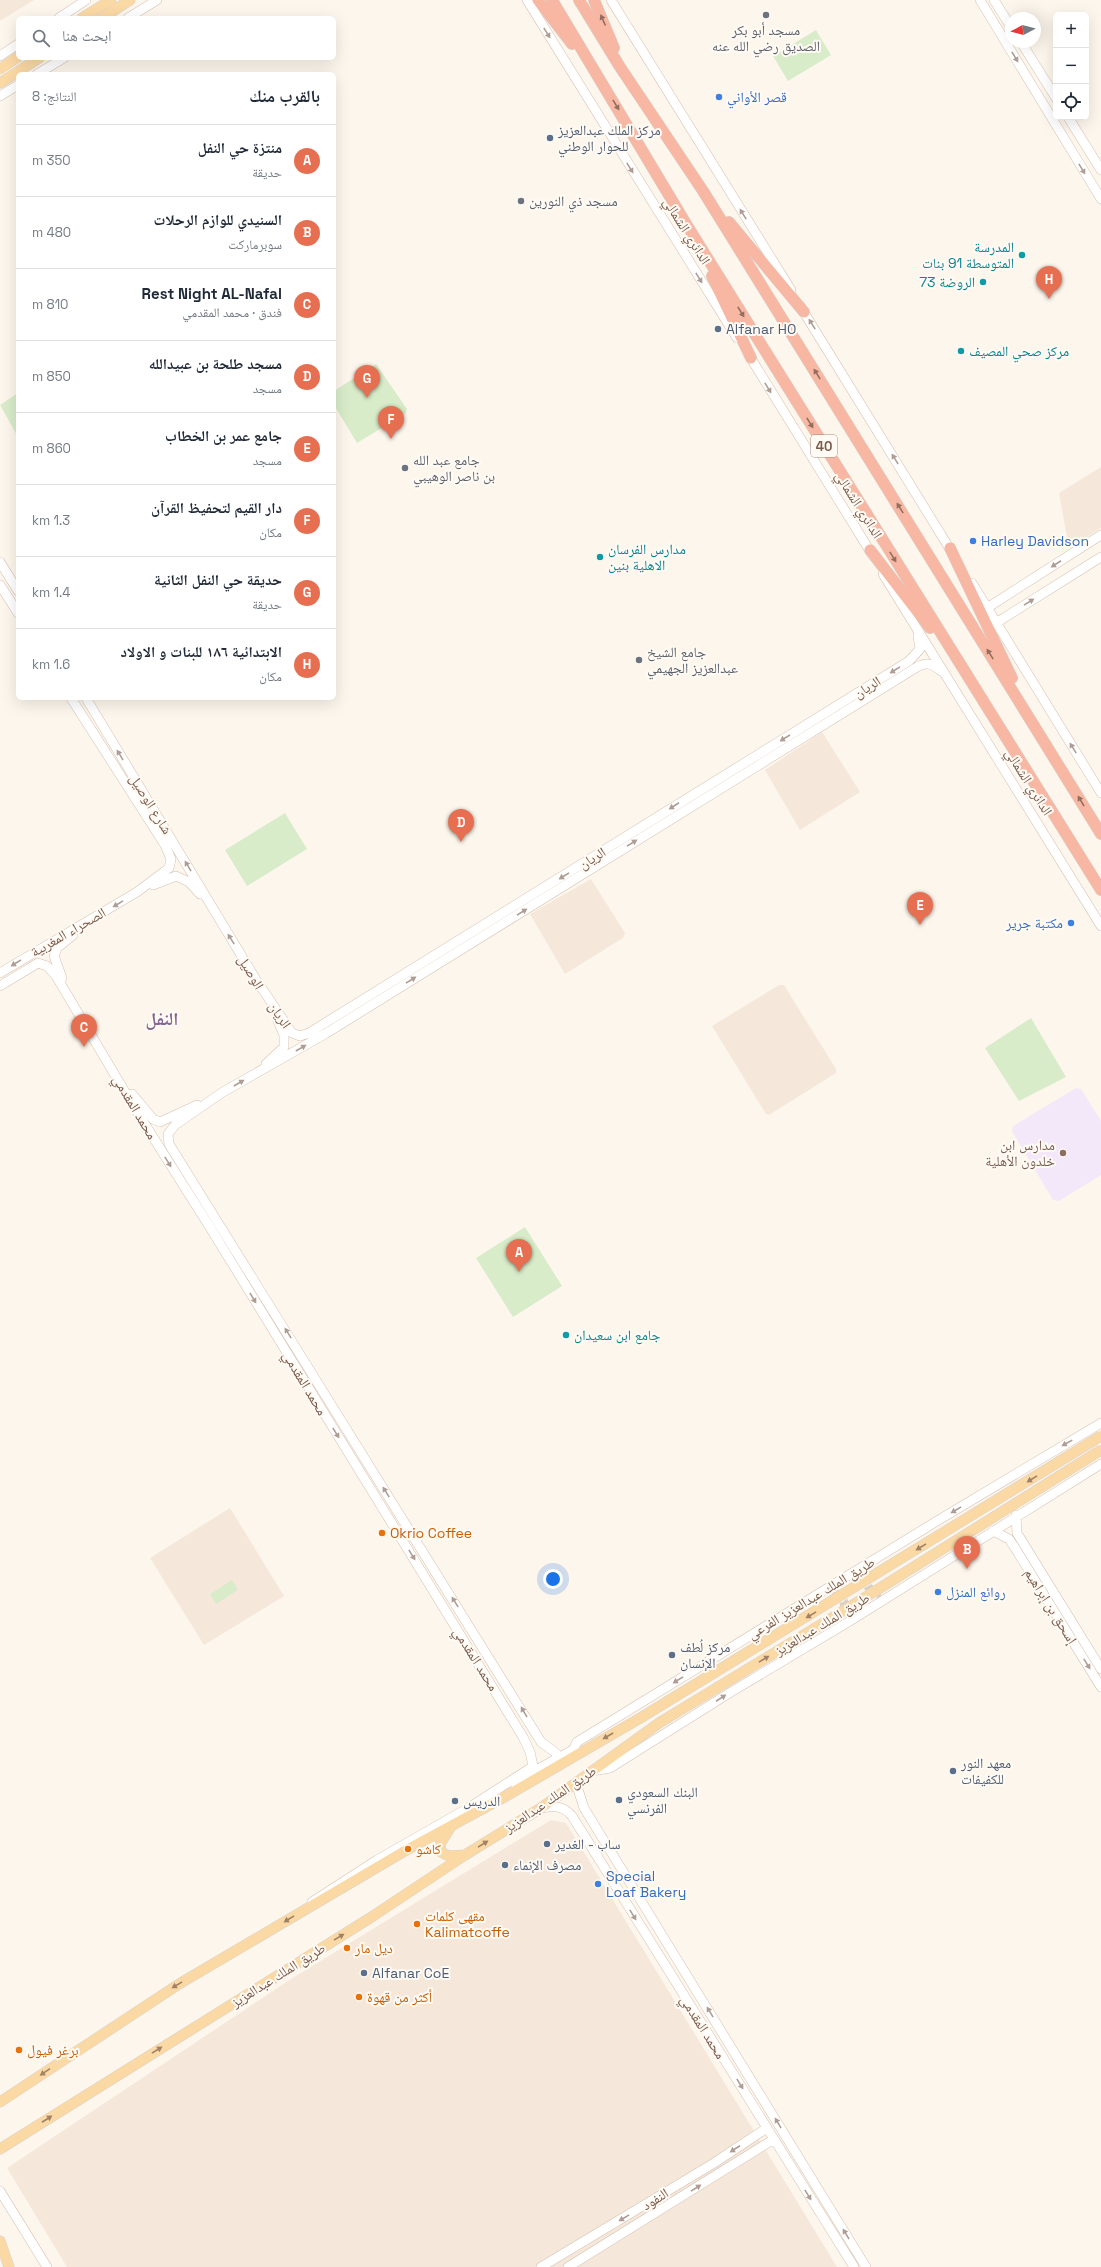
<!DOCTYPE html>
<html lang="ar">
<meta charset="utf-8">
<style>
body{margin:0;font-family:"Space Grotesk","Noto Naskh Arabic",sans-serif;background:#f2f2f3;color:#1f2937;direction:rtl}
.controls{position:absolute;right:12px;top:12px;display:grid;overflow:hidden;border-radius:6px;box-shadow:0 4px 16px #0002}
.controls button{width:36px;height:36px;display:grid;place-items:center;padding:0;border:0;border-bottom:1px solid #e0e1e3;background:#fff;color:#1f2937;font:20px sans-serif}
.compass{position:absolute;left:1005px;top:12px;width:36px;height:36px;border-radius:50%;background:#fff;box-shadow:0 4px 16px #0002;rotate:263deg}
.you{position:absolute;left:553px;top:1579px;width:14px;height:14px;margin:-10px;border:3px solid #fff;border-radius:50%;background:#1a73e8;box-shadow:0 0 0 6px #1a73e833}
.badge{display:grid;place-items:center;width:26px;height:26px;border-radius:50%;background:#e76f51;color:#fff;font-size:13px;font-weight:700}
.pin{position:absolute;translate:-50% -33px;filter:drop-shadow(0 1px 2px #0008)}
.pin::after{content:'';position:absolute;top:21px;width:14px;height:12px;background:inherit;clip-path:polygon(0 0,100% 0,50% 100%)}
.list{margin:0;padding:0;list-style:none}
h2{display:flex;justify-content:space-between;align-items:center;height:52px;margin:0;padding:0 16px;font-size:17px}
h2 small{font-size:13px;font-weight:400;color:#747a83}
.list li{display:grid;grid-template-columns:26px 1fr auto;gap:12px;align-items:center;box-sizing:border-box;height:72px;padding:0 16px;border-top:1px solid #e0e1e3}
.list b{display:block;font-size:15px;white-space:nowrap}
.list p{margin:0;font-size:13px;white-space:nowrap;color:#747a83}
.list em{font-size:13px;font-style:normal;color:#747a83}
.icon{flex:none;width:22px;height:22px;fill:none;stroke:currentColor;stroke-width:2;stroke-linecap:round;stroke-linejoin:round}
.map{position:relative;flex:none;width:1101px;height:2267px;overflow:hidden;direction:ltr}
.search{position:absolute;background:#fff;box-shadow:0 4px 16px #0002;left:16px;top:16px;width:320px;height:44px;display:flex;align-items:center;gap:10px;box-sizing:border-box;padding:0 14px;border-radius:6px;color:#747a83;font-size:15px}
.panel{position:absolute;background:#fff;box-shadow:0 4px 16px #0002;left:16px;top:72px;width:320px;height:628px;border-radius:6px;direction:rtl}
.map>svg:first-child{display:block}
.residential{fill:#f5e8da}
.education{fill:#f3e8fa}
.green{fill:#d8ecc9}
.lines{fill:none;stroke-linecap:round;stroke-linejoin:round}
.secondary-tunnel{stroke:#dcd0c4;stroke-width:9;stroke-dasharray:9 4.5;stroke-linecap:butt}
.secondary-casing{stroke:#d6c0b0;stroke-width:10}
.primary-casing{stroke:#dad1cd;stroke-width:11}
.highway-casing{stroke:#dad1cd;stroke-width:12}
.secondary{stroke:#fff;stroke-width:9}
.primary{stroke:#fbd9a5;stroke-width:10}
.highway{stroke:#f7b7a3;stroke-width:11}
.primary-bridge-casing{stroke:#dad1cd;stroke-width:11;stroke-linecap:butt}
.primary-bridge{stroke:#fbd9a5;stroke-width:10}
.oneway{fill:#936e5e}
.oneway2{fill:#af9d94}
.oneway3{fill:#a18267}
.worship-dot{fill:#6b7280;stroke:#fffaf3;stroke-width:1.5}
.shop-dot{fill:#3f7fe0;stroke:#fffaf3;stroke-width:1.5}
.service-dot{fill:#5c6f8a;stroke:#fffaf3;stroke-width:1.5}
.culture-dot{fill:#0f9aa8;stroke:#fffaf3;stroke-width:1.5}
.education-dot{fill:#8d6e63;stroke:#fffaf3;stroke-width:1.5}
.food-dot{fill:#e8710a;stroke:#fffaf3;stroke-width:1.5}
.labels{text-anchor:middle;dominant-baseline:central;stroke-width:4;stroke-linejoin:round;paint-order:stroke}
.shield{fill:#fffaf3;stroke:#a28b7f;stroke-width:1}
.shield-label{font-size:13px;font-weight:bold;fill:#7a5c4d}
.worship-label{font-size:14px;fill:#5b616d;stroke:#fffaf3;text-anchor:start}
.shop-label{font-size:14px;fill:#366cbe;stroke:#fffaf3;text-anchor:start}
.service-label{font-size:14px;fill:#4e5e75;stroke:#fffaf3;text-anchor:start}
.street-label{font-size:14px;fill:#7a5c4d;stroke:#fffaf3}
.culture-label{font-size:14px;fill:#0d838f;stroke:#fffaf3;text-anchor:start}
.education-label{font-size:14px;fill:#785e54;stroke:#fffaf3;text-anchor:end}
.food-label{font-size:14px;fill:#c56008;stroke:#fffaf3;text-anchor:start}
.district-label{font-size:18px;font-weight:bold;fill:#846695;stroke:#fffaf3}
</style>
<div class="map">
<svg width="1101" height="2267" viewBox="0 0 1101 2267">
<rect width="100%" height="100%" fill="#fdf6ec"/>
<path class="residential" d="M0,0h34l-34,21z
M1101,467v61l-32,20 -10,-55z
M822,732l38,60 -60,38 -35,-60z
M591,879l34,54 -2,5 -58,36 -35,-60z
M779,985h5l52,84v4l-67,42 -3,-1 -54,-88z
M230,1508l54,88 -80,49 -54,-87z
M551,1820l15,3 271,444h-770l-60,-99 284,-189z"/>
<path class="education" d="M1076,1088l5,1 20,32v54l-42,26 -6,-1 -41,-69 1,-5z"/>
<path class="green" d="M816,30l15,25 -43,26 -15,-25z
M376,364l31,45 -1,4 -49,30 -23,-38v-14z
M18,393v44l-18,-32z
M285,813l22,36 -60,37 -22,-36z
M1031,1018l35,59 -47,24 -34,-53z
M525,1227l37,59 -49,31 -37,-59z
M232,1580l6,10 -22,14 -6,-10z"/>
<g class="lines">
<path class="secondary-tunnel" d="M865,1573c0,11 4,20 16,22
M835,1591l9,11 2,13"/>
<g class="secondary-casing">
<path id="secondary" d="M527,0l210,338
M611,0l180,290
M980,0l121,199
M994,0l17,27
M59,18l27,-18
M128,18l29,-18
M1021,42l35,56
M0,56l18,-12
M37,74l27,-16
M0,96l18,-11
M1068,117l33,53
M800,306l153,248
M747,352l126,204
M0,562l18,29
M883,574l218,352
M972,583l129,210
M0,585l18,28
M987,608l114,-73
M996,623l105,-66
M86,698l175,290
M153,885l23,-9 13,6 11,12
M0,973l137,-81 32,-24 2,-9 -6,-14 -94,-147
M62,978l-8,-22 3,-8 16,-13
M259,984l33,49 8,3 9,-3 600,-372 11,-12 -2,-13
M0,986l38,-23 9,3 9,10 78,131 77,122 312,508 7,15 3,14
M266,1064l18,-17v-12l-7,-16
M132,1094l21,25 7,3 37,-17
M1016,1515l1,18 84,136
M993,1531l16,8 6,9 86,139
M556,1753l-15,-11 -372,-598 -1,-10 7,-9 48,-33 102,-58 592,-367c12,-7 17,-1 27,6
M592,1771l18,-3 121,-76 119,-71 251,-157
M576,1783l8,25 282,459
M515,1789l14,-15 44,-24 4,-8 360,-221 164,-98
M541,1808c12,-2 22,-3 31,8l282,451
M312,1902l65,-42 93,-53 59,-38
M0,2191l47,76
M541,2267l173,-104 53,-35
M568,2267l206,-128"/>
</g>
<g class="primary-casing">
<path id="primary" d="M82,18l29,-18
M102,18l28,-18
M0,69l18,-12
M0,83l39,-25
M450,1828l-10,16 1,8 8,4 16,-1
M0,2102l179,-118 224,-132 105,-57 134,-78
M0,2149l370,-231 95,-63 76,-47 118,-85
M0,2241l9,26"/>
</g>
<g class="highway-casing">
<path id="highway" d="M538,0l34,44
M552,0l136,227 413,663
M579,0l41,67 83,124 398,643
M594,0l20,48
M729,222l75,90
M712,276l39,82
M950,548l62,130
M870,550l60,78"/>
</g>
<use href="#secondary" class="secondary"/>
<use href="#primary" class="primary"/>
<use href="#highway" class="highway"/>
<g class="primary-bridge-casing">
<path id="primary-bridge" d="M642,1717l459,-281
M659,1723l181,-110 261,-163"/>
</g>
<use href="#primary-bridge" class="primary-bridge"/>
</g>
<defs><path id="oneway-solid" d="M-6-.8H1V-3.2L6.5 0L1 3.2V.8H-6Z"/></defs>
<g class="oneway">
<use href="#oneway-solid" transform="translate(603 20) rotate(-114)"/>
<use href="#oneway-solid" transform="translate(616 105) rotate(59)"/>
<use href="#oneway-solid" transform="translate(741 312) rotate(58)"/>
<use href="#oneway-solid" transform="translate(817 374) rotate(-122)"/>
<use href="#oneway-solid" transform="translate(810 423) rotate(58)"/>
<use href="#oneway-solid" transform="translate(900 508) rotate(-122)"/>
<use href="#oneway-solid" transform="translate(893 557) rotate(58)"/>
<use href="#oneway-solid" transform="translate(990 654) rotate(-122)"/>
<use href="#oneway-solid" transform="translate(1081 801) rotate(-121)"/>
</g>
<g class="oneway2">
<use href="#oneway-solid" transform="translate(547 33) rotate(58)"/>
<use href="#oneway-solid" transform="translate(1015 57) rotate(59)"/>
<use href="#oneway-solid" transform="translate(630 168) rotate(58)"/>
<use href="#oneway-solid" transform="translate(1082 169) rotate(59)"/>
<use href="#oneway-solid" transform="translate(743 214) rotate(-122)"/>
<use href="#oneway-solid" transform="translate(699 278) rotate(58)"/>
<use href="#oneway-solid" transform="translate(812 324) rotate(-122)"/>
<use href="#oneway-solid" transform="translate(768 388) rotate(58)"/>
<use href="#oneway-solid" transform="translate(895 459) rotate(-122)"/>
<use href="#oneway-solid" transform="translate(1056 564) rotate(147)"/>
<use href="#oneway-solid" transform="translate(1029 602) rotate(-32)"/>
<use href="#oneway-solid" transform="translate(895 670) rotate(148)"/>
<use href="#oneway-solid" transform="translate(785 738) rotate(148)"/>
<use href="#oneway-solid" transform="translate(1073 748) rotate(-122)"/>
<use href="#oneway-solid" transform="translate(120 755) rotate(-121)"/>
<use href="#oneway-solid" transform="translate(674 806) rotate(147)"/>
<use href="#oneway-solid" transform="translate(632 843) rotate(-32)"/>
<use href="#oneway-solid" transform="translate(188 866) rotate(-121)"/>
<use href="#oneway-solid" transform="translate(564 876) rotate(148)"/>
<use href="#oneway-solid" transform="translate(118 904) rotate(149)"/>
<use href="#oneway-solid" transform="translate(522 912) rotate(-32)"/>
<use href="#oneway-solid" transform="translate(231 939) rotate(-122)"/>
<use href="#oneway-solid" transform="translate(16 963) rotate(148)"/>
<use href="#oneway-solid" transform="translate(411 980) rotate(-32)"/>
<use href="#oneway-solid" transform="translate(301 1048) rotate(-30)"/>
<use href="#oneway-solid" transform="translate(239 1083) rotate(-30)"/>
<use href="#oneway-solid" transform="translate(168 1162) rotate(58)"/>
<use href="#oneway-solid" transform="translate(253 1298) rotate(59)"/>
<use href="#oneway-solid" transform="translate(288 1333) rotate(-122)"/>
<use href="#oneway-solid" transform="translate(336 1433) rotate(58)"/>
<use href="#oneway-solid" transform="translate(1067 1443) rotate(151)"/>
<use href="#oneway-solid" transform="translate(386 1492) rotate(-122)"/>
<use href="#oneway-solid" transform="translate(956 1510) rotate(149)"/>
<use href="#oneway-solid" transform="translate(412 1555) rotate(58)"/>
<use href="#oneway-solid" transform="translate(455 1602) rotate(-122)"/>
<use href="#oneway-solid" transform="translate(1087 1664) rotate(58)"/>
<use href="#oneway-solid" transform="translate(678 1680) rotate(148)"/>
<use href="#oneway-solid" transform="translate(721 1698) rotate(-33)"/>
<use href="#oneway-solid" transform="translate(524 1712) rotate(-120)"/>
<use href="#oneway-solid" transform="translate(633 1915) rotate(58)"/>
<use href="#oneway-solid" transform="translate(710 2012) rotate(-121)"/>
<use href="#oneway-solid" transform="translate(740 2084) rotate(58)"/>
<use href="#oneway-solid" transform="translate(778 2123) rotate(-121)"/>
<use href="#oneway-solid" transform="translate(735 2149) rotate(147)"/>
<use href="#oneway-solid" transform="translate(696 2188) rotate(-32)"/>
<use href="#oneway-solid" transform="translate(808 2195) rotate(58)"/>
<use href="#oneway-solid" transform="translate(624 2218) rotate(149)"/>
<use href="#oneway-solid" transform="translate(846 2234) rotate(-121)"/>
</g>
<g class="oneway3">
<use href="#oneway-solid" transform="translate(1032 1479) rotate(148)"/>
<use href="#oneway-solid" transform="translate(921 1547) rotate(148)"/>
<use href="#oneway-solid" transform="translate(811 1615) rotate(149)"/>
<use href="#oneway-solid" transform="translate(764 1659) rotate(-31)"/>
<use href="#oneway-solid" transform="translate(608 1736) rotate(150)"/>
<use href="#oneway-solid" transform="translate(483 1844) rotate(-32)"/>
<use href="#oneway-solid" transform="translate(289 1919) rotate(148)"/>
<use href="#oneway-solid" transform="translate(339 1937) rotate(-31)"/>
<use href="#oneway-solid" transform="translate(177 1985) rotate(149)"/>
<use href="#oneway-solid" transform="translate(157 2050) rotate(-32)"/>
<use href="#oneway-solid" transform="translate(45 2072) rotate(146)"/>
<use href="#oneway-solid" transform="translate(47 2119) rotate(-33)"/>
</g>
<g class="worship-dot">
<circle cx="766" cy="15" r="4"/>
<circle cx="521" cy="201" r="4"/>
<circle cx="405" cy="468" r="4"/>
<circle cx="639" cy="660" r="4"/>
</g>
<g class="shop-dot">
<circle cx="719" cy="97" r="4"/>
<circle cx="973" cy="541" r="4"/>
<circle cx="1071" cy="923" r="4"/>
<circle cx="938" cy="1592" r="4"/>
<circle cx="598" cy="1884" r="4"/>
</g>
<g class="service-dot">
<circle cx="550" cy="138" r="4"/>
<circle cx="718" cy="329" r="4"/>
<circle cx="672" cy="1655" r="4"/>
<circle cx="953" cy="1771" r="4"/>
<circle cx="619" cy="1800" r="4"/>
<circle cx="455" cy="1801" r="4"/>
<circle cx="547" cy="1844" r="4"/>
<circle cx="505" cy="1865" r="4"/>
<circle cx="364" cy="1973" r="4"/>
</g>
<g class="culture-dot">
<circle cx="1022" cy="255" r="4"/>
<circle cx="983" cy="282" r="4"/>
<circle cx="961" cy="351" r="4"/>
<circle cx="600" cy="557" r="4"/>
<circle cx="566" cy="1335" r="4"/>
</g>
<circle class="education-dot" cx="1063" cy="1153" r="4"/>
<g class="food-dot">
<circle cx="382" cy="1533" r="4"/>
<circle cx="408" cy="1849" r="4"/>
<circle cx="417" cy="1924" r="4"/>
<circle cx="347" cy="1948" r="4"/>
<circle cx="359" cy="1997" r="4"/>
<circle cx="19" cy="2050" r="4"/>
</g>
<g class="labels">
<rect class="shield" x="811" y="435" width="26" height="22" rx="3"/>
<g class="shield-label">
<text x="824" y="446">40</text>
</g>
<g class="worship-label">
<text x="766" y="30" text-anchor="middle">مسجد أبو بكر<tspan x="766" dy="16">الصديق رضي الله عنه</tspan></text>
<text x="529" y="201">مسجد ذي النورين</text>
<text x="413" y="460">جامع عبد الله<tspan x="413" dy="16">بن ناصر الوهيبي</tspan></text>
<text x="647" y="652">جامع الشيخ<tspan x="647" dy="16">عبدالعزيز الجهيمي</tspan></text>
</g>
<g class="shop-label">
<text x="727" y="97">قصر الأواني</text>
<text x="981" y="541">Harley Davidson</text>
<text x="1063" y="923" text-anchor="end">مكتبة جرير</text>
<text x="946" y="1592">روائع المنزل</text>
<text x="606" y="1876">Special<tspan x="606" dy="16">Loaf Bakery</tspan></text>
</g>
<g class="service-label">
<text x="558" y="130">مركز الملك عبدالعزيز<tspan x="558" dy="16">للحوار الوطني</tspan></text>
<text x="726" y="329">Alfanar HO</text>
<text x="680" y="1647">مركز لُطف<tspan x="680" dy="16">الإنسان</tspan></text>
<text x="961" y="1763">معهد النور<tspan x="961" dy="16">للكفيفات</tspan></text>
<text x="627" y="1792">البنك السعودي<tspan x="627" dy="16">الفرنسي</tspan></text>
<text x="463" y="1801">الدريس</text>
<text x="555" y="1844">ساب - الغدير</text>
<text x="513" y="1865">مصرف الإنماء</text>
<text x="372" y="1973">Alfanar CoE</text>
</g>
<g class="street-label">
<text transform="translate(687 231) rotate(58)">الدائري الشمالي</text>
<text transform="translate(859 505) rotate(58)">الدائري الشمالي</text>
<text transform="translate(867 687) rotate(-32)">الريان</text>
<text transform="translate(1029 782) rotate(58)">الدائري الشمالي</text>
<text transform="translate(151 804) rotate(58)">شارع الوصيل</text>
<text transform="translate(592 858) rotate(-32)">الريان</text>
<text transform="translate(68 932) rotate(-30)">الصحراء المغربية</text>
<text transform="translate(251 972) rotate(59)">الوصيل</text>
<text transform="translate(280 1015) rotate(56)">الريان</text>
<text transform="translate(135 1107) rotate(59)">محمد المقدمي</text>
<text transform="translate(305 1383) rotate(59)">محمد المقدمي</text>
<text transform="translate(811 1598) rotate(-31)">طريق الملك عبدالعزيز الفرعي</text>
<text transform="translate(1051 1606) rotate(58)">إسحق بن إبراهيم</text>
<text transform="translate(822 1624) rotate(-31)">طريق الملك عبدالعزيز</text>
<text transform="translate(476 1659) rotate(58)">محمد المقدمي</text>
<text transform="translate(550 1799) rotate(-34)">طريق الملك عبدالعزيز</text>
<text transform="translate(278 1975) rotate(-32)">طريق الملك عبدالعزيز</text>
<text transform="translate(703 2027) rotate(58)">محمد المقدمي</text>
<text transform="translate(655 2199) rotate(-32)">النفود</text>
</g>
<g class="culture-label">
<text x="1014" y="247" text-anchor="end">المدرسة<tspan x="1014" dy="16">المتوسطة 91 بنات</tspan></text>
<text x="975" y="282" text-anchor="end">الروضة 73</text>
<text x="969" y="351">مركز صحي المصيف</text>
<text x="608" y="549">مدارس الفرسان<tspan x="608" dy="16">الاهلية بنين</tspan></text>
<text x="574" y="1335">جامع ابن سعيدان</text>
</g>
<g class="education-label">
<text x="1055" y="1145">مدارس ابن<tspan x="1055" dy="16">خلدون الأهلية</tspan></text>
</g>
<g class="food-label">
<text x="390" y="1533">Okrio Coffee</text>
<text x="416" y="1849">كاشو</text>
<text x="425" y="1916">مقهى كلمات<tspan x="425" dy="16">Kalimatcoffe</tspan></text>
<text x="355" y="1948">ديل مار</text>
<text x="367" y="1997">أكثر من قهوة</text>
<text x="27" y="2050">برغر فيول</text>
</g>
<g class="district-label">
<text x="162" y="1018">النفل</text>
</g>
</g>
</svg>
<div class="controls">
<button>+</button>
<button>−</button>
<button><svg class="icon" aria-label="locate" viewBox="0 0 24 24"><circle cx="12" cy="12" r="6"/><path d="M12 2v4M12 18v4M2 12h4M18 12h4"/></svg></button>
</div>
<svg class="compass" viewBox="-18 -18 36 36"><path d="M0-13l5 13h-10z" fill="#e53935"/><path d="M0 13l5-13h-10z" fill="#747a83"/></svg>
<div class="you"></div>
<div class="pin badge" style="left:519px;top:1272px">A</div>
<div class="pin badge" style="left:967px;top:1569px">B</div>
<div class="pin badge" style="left:84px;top:1047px">C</div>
<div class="pin badge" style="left:461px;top:842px">D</div>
<div class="pin badge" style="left:920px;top:925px">E</div>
<div class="pin badge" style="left:391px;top:439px">F</div>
<div class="pin badge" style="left:367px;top:398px">G</div>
<div class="pin badge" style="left:1049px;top:299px">H</div>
<div class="search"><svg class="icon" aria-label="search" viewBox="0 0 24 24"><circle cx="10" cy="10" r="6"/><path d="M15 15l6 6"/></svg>ابحث هنا</div>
<section class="panel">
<h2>بالقرب منك<small>النتائج: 8</small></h2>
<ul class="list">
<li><span class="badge">A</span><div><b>منتزة حي النفل</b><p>حديقة</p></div><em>350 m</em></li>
<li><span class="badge">B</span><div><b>السنيدي للوازم الرحلات</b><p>سوبرماركت</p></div><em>480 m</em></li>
<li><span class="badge">C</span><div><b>Rest Night AL-Nafal</b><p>فندق · محمد المقدمي</p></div><em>810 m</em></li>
<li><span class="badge">D</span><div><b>مسجد طلحة بن عبيدالله</b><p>مسجد</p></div><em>850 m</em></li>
<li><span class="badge">E</span><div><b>جامع عمر بن الخطاب</b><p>مسجد</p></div><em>860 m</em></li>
<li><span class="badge">F</span><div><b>دار القيم لتحفيظ القرآن</b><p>مكان</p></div><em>1.3 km</em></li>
<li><span class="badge">G</span><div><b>حديقة حي النفل الثانية</b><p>حديقة</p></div><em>1.4 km</em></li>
<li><span class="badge">H</span><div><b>الابتدائية ١٨٦ للبنات و الاولاد</b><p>مكان</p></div><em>1.6 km</em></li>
</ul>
</section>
</div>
